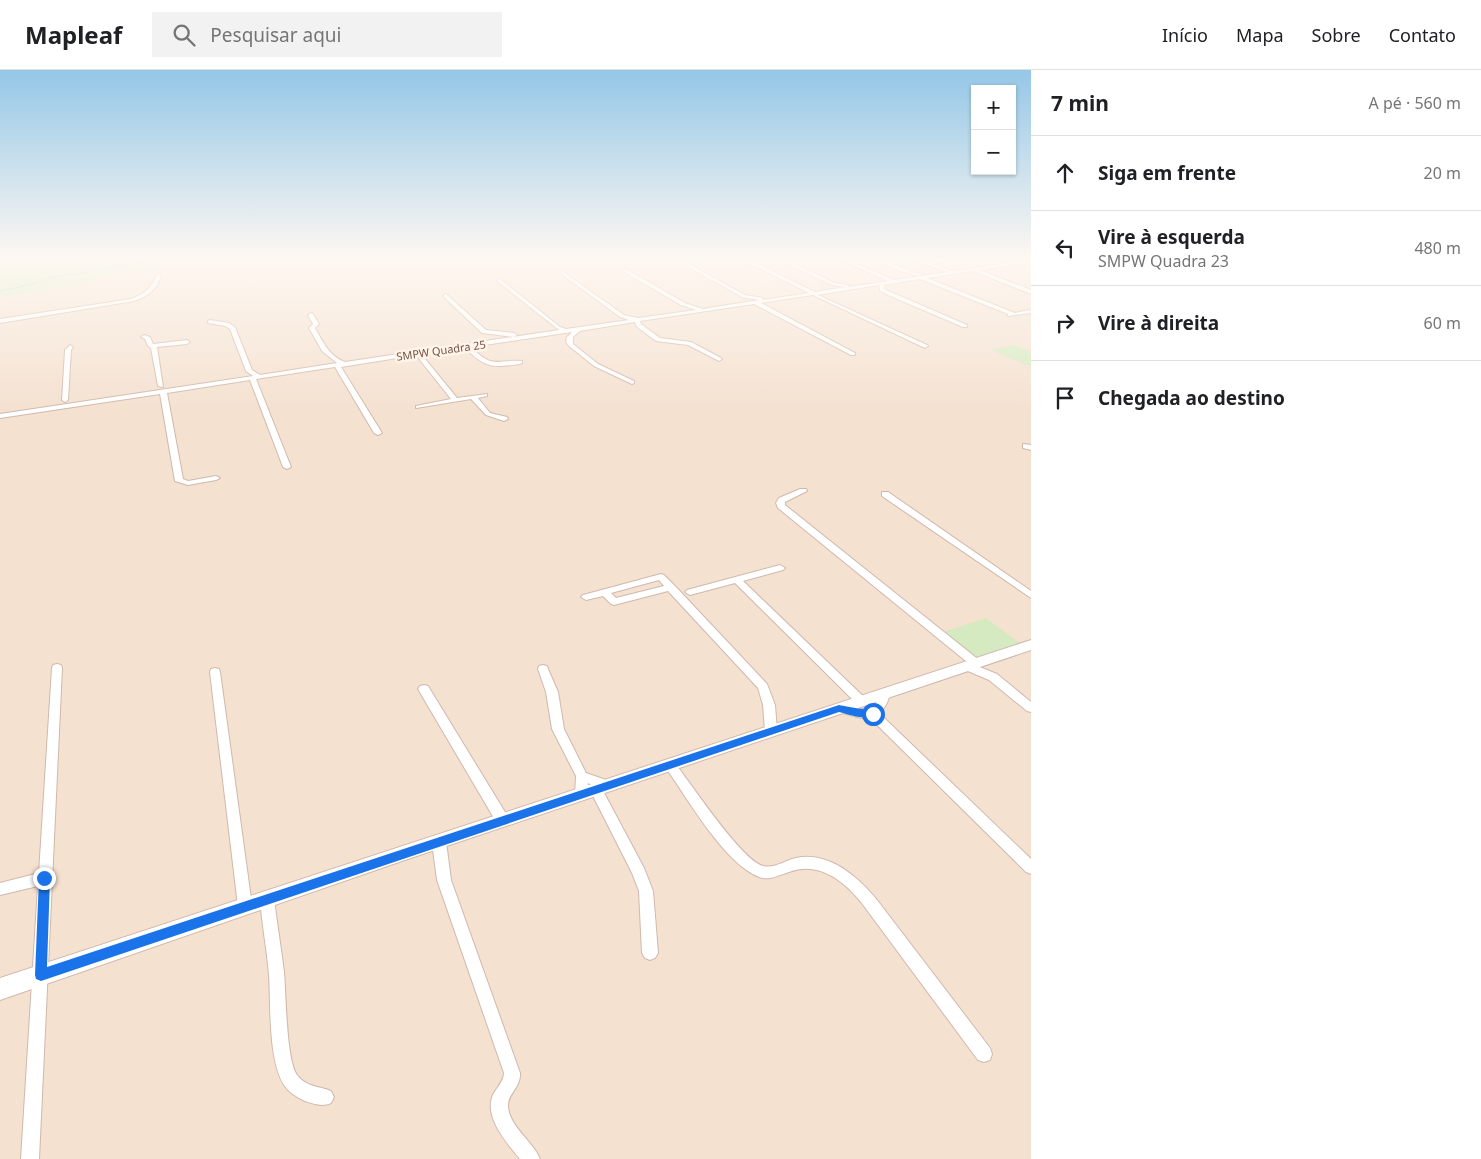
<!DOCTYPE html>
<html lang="pt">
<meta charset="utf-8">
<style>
body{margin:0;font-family:"Noto Sans",sans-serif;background:#f2f2f2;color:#202124}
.controls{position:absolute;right:15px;top:15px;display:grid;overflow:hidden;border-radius:0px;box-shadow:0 1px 4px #0004}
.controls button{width:45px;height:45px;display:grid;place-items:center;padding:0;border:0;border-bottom:1px solid #e0e0e0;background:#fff;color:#202124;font:25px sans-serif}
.stop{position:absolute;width:15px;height:15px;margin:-11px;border:4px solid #1a73e8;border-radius:50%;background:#fff}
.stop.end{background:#1a73e8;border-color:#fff;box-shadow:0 1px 5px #0008}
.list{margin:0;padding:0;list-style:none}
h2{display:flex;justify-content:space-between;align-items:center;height:65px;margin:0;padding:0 20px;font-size:21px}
h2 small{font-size:16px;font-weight:400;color:#757577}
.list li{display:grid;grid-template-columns:32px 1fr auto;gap:15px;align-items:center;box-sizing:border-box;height:75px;padding:0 20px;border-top:1px solid #e0e0e0}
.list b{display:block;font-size:19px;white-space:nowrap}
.list p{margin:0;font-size:16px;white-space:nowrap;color:#757577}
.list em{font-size:16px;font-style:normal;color:#757577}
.icon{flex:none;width:28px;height:28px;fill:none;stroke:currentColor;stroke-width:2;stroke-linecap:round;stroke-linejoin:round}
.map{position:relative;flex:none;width:1031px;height:1089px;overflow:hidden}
header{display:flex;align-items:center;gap:30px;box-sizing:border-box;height:70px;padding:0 25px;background:#fff;border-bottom:1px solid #e0e0e0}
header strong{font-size:24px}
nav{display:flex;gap:28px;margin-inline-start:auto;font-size:18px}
.search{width:350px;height:45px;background:#f2f2f2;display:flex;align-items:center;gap:12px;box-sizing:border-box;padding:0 18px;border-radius:0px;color:#757577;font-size:19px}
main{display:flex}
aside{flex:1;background:#fff}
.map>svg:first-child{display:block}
.residential{fill:#f4e1d0}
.green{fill:#d5eac0}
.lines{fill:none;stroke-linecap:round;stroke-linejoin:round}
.stream{stroke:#9cd4d8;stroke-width:1}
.minor-casing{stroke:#d0b8ac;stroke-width:2}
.tertiary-casing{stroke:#d0b8ac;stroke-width:2}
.minor{fill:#fff;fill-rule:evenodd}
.tertiary{fill:#fff;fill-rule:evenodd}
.route{fill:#1a73e8}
.labels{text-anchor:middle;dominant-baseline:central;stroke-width:5;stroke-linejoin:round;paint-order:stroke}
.far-street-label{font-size:11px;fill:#745448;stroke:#fff4e8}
</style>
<header>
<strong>Mapleaf</strong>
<div class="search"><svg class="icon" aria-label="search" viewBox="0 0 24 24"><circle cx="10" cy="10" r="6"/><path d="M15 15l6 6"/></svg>Pesquisar aqui</div>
<nav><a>Início</a><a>Mapa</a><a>Sobre</a><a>Contato</a></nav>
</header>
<main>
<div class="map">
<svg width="1031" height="1089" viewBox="0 0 1031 1089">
<rect width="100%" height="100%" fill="#fcf0e2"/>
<path class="residential" d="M209,188h822v901h-1031v-861z"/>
<path class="green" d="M0,188h209l-209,40z
M1015,275l16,7v15l-40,-17z
M986,548l36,27 -46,15 -33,-28z"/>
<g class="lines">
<path class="stream" d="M0,221l34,-7 16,-7 40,-5 29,-7 59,-7"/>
<g class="minor-casing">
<path id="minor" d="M672,188h6l67,37 18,3v2l46,-7 -70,-35h7l69,34 30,-5 -13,-2 -52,-24v-2h4l51,24 13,2v2l40,-6 -52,-23h7l51,22 53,-8 -37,-14h8l9,4 21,-4 2,3 -17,3 20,7 78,-11v2l-51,8 51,20v4l-58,-23 -46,7 88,35 14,-3 2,1v2l-23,3v-2l-88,-35 -36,6v4l83,36v2h-4l-75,-32 -8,-4 -1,-6 -61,10 109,50 1,1 -3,2 -112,-53 -52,8 94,50v2h-4l-97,-51 -114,17 1,3 19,14 31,4 30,16 1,1 -3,2 -31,-16 -32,-4 -20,-15 -1,-4 -55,9 -7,6v7l25,20 36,17v2l-2,1 -38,-18 -25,-20 -3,-4 1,-5 5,-5 -101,15c23,23 25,12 51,14v2l-2,1c-27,4 -35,4 -55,-16l-44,6 36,44 30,-4v2l-9,2 12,15 17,4 1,2 -4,2 -18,-6 -15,-16 -55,9v-2l35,-7 -35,-44 -75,12 41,66 -4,2 -4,-2 -39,-66 -79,12 35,88 -4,2 -4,-2 -33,-87 -83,13 16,86 5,2 28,-5 4,2 -4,2 -28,5 -13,-4 -15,-87 -160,24v-4l253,-38 -7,-5 -16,-42 -5,-3 -17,-3v-2l2,-1 19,3 6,4 17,43 8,5 77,-12 -15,-12 -13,-23 4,-4 -5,-9 3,-2 2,1 6,10 -4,4c8,14 14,28 30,34l214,-32 -62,-49 2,-3 61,49 6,2 63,-9 -9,-3 -60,-44 2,-2 62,44 14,3 58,-8 -15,-5 -57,-33v-2h4l57,33 18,6 56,-9 -17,-3z
M873,188h7l34,15 11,1c-12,5 -40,-9 -52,-16z
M157,204l4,1c-3,14 -14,22 -27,26l-134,22v-4l131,-20c13,-5 22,-12 26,-25z
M446,224l40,36 28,3 3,2 -3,2 -32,-4 -38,-36v-2z
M144,265l6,2 3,7 34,-4 3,2 -3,2 -30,3 6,40 -5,-1 -7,-38 -3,-2 -3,-7 -4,-2z
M70,275l3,2 -2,3 -3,50 -3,2 -3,-2 3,-50z
M1023,374l8,1v5l-8,-2z
M800,419h6l1,2 -22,11v3l194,155 1,3 -3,3 20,8 34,28v10l-4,-1 -38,-31 -26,-11 -1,-3 1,-3 4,-1 -189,-154 -2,-5 3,-5z
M882,422h6l143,99v7l-149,-102z
M780,495l5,3 -2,2 -40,11 122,117 2,3 -2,3h-8l-122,-121 -45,12 -5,-3 2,-2z
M661,504l3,1 10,10 93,99 8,21 2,26 -2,3 -4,1 -4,-1 -2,-3 -2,-26 -5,-17 -90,-97 -54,14 -3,-1 -8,-8 -17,4 -5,-3 2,-2zM659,510l5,6 -48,12 -5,-5z
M57,594l4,1 1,3 -23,491h-18l17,-273 -38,9v-12l39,-10 13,-205 1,-3z
M543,595l4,1 1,3 10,23 6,37 22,44 26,9 2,4 -2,4 -4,1 -6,-2 42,79 9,23 5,62 -3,5 -5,2 -5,-2 -3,-5 -3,-62 -7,-18 -42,-83 4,-4 -6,-3 -1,12 -2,4 -4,1 -4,-1 -2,-4 1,-19 -24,-47 -6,-37 -8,-23 1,-3z
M215,598l4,1 1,3 32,234 -2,5 -5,1 -5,-1 -2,-5 -28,-234 1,-3z
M424,615l4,1 80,131 2,4 -2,4 -5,1 -5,-1 -80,-136 2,-3z
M884,620l4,1 2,3 -3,9 -7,11 151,145v15l-5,-2 -156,-154h-8l-27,-7 -2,-3 2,-3c11,-3 24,6 35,5l6,-7 4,-12z
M670,690l4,2c16,20 67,98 89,104 11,3 23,-6 33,-8 33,-7 62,19 81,42l113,148 2,6 -2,6 -6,2 -6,-2 -117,-158c-18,-22 -43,-41 -72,-30 -10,3 -20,9 -30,5 -35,-14 -71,-78 -93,-109l-2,-3 2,-3z
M439,766l5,2 2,4 5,38 69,193c1,14 -12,21 -12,32 0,21 25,36 32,54h-20c-13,-16 -35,-40 -28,-62 3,-8 12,-15 12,-24l-67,-193 -5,-38 2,-4z
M267,823l5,1 2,5c3,24 7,49 10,73 2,22 2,87 13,103 9,12 22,11 34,16l3,6 -3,6c-9,4 -17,1 -26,-2 -8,-4 -16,-8 -21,-16 -16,-26 -13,-79 -15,-110 -2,-25 -7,-50 -9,-76l2,-5z"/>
</g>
<g class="tertiary-casing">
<path id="tertiary" d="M1031,570v10l-629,211 -402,139v-22z"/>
</g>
<use href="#minor" class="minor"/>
<use href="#tertiary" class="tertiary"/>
</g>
<linearGradient id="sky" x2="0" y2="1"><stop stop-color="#94c7e7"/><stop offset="0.55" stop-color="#fef8f2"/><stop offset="1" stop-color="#fef8f2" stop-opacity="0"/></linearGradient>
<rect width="1031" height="341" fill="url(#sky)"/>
<path class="route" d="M839,635c9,2 34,5 39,9 -9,8 -27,1 -39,-2l-798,269 -5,-2 -1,-4 4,-97 1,-3h9l1,3 -3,89z"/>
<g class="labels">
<g class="far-street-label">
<text transform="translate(441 280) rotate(-8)">SMPW Quadra 25</text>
</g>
</g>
</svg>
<div class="controls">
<button>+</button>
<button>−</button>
</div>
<div class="stop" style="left:873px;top:644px"></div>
<div class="stop end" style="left:44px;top:808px"></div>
</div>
<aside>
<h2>7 min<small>A pé · 560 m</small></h2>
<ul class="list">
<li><svg class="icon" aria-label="ahead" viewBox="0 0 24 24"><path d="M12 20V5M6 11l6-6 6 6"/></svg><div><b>Siga em frente</b></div><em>20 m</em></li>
<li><svg class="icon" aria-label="left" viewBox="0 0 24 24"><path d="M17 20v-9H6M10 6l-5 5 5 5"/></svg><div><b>Vire à esquerda</b><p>SMPW Quadra 23</p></div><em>480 m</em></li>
<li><svg class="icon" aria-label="right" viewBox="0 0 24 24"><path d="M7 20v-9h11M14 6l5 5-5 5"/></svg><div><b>Vire à direita</b></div><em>60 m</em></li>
<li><svg class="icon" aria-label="arrive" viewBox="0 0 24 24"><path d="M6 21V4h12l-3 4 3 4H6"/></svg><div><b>Chegada ao destino</b></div></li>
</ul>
</aside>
</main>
